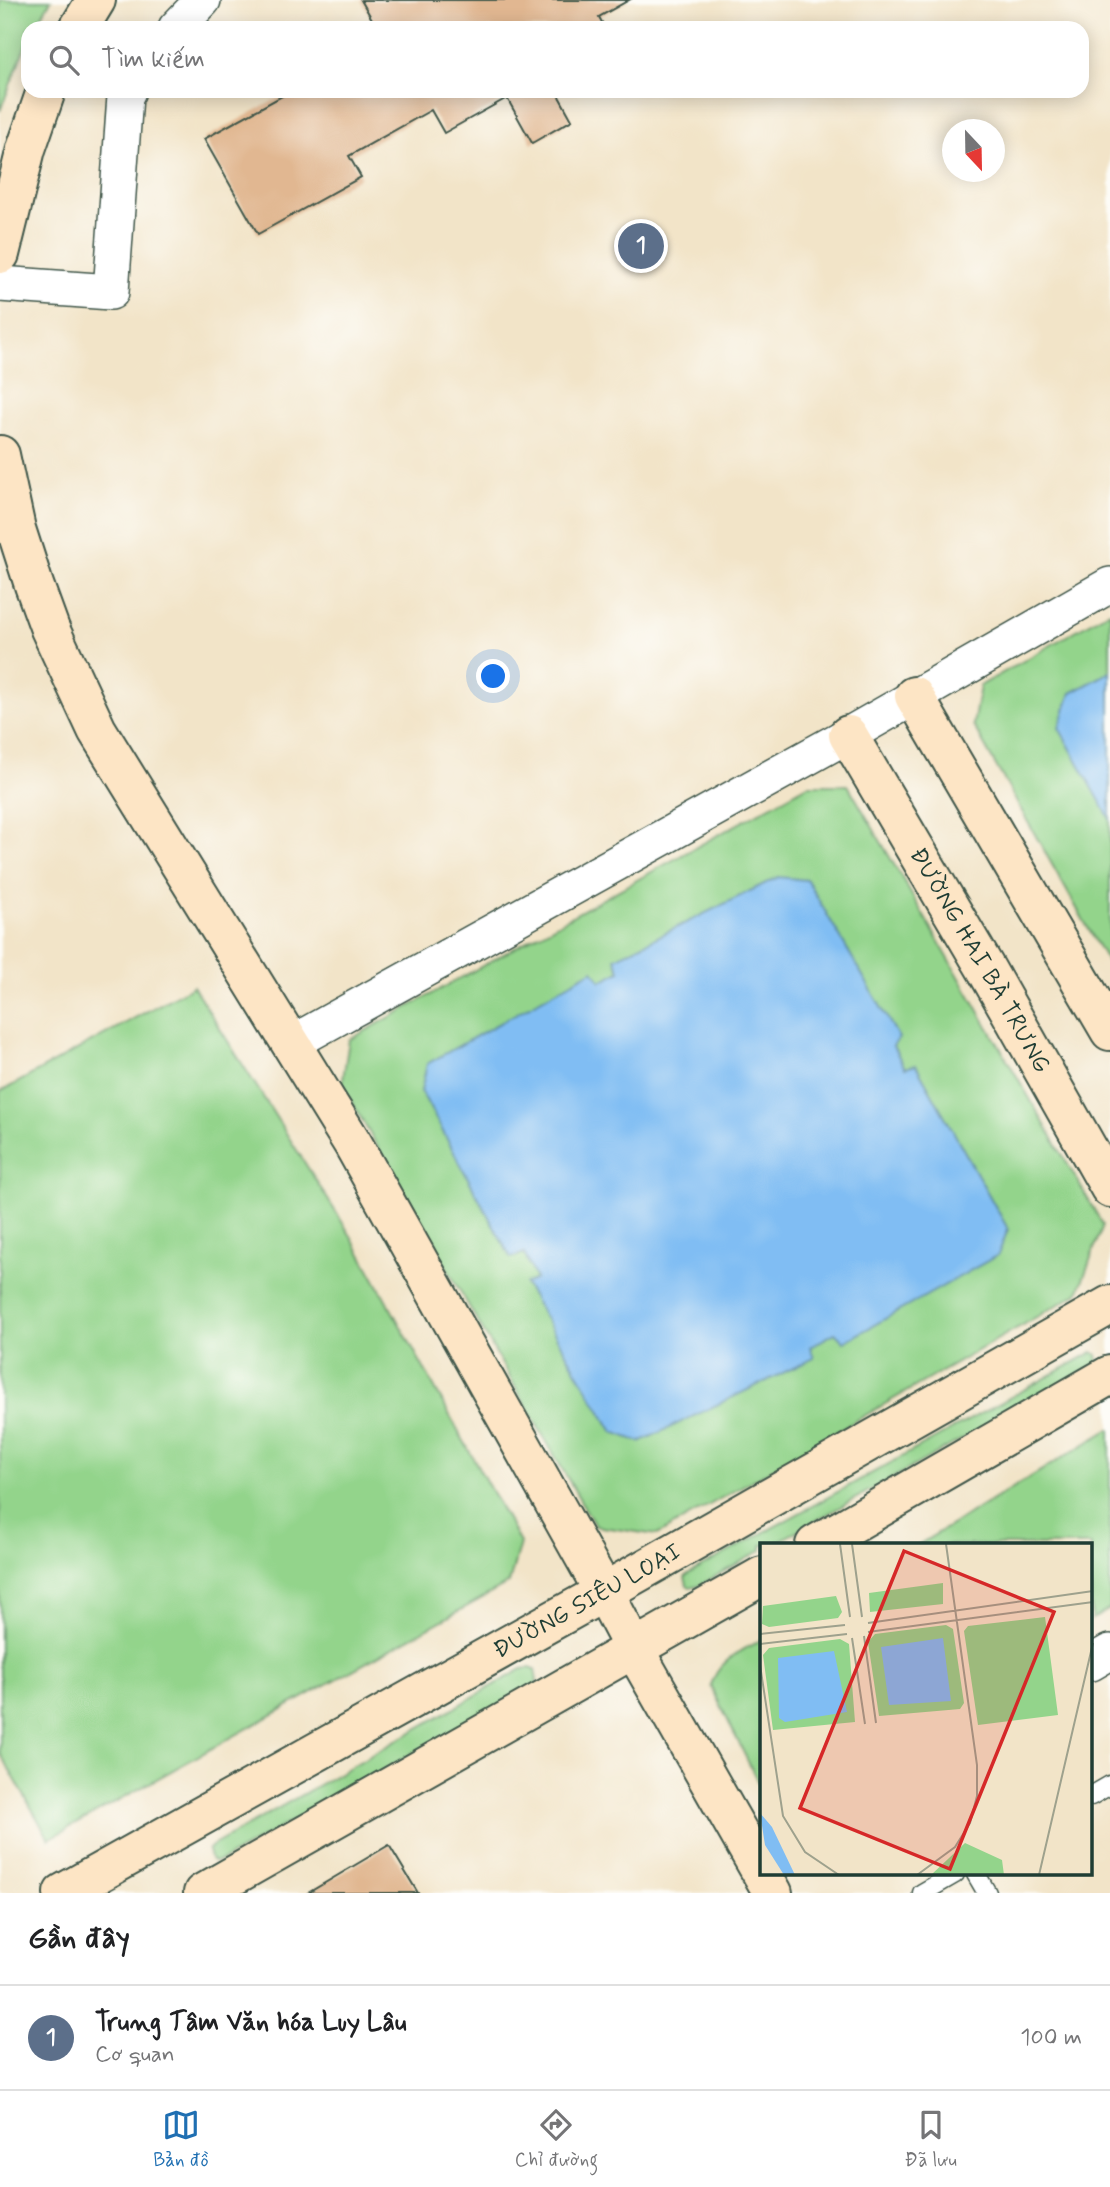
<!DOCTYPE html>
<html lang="vi">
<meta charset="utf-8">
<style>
body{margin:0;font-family:Mynerve,sans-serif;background:#f2f2f2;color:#202124}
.compass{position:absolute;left:942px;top:119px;width:63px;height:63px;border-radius:50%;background:#fff;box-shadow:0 4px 18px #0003;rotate:158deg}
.you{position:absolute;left:494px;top:677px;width:24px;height:24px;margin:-18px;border:5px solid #fff;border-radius:50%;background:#1a73e8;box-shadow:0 0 0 10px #1a73e833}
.badge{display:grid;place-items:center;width:46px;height:46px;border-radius:50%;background:#1f6fb2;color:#fff;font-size:23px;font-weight:700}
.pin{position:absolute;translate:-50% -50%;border:4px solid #fff;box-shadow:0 2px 7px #0006}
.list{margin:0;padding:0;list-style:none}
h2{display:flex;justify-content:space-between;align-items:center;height:91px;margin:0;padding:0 28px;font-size:30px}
h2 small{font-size:23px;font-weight:400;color:#757577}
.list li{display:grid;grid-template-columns:46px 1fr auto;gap:21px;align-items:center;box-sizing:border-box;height:105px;padding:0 28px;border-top:2px solid #e0e0e0}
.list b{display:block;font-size:26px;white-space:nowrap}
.list p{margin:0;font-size:23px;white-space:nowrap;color:#757577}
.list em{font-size:23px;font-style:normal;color:#757577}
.icon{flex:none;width:38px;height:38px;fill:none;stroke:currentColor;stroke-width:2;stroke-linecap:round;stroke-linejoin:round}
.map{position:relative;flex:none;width:1110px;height:1893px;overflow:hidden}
.search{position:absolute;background:#fff;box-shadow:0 4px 18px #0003;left:21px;right:21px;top:21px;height:77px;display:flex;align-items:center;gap:18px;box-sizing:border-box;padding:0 24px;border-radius:21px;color:#757577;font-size:26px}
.sheet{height:196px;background:#fff}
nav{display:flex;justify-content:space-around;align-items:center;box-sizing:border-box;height:98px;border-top:2px solid #e0e0e0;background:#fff;font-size:19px;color:#757577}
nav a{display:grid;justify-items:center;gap:4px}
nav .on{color:#1f6fb2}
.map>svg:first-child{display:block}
.green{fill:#93d48b;stroke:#598860;stroke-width:2}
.water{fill:#80bdf3;stroke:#507d94;stroke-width:2}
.building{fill:#e1b791}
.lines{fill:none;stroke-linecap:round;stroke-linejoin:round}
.lane-casing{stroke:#3f564a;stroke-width:21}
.street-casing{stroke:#3f564a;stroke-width:38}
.secondary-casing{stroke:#3f564a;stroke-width:42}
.lane{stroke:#fff;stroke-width:18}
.street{stroke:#fff;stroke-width:35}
.secondary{stroke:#fde5c5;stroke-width:38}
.labels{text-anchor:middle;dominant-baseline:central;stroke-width:6;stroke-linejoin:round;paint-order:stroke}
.street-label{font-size:24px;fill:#1f3d34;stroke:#fdfcf7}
.inset-road{fill:none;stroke:#9ea18d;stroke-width:2}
.view{fill:#d62828;fill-opacity:0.15;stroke:#d62828;stroke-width:3.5}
.inset-edge{fill:none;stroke:#1f3d34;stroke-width:3.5}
</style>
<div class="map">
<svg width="1110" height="1893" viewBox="0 0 1110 1893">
<rect width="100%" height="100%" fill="#fdfcf7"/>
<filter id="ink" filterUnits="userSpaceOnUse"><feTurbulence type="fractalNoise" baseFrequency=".0143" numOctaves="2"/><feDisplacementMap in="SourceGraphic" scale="14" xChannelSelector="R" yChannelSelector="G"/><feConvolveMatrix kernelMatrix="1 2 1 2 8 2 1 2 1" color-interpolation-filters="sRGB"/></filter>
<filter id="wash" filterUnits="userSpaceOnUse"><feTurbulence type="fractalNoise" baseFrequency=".00686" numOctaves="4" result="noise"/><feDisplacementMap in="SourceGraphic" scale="28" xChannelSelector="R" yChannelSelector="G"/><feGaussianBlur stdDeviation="1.57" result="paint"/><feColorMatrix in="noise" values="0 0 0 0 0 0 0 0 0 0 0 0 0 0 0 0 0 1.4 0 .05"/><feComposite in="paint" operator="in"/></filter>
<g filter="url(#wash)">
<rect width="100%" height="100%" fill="#f2e4c8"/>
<path class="green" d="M0,0h51l-16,28h-7v11l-28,72z
M1110,611v356l-137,-242 7,-39z
M808,785h40l255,440 -25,68 -421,242 -62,-9 -253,-441 7,-45z
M193,986l158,250 169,307 -11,40 -460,256 -49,-86v-661z
M1093,1352l4,3 1,6 -3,4 -323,180h-10v5l-64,36 -8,2 -3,-2 -2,-9 3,-3z
M1110,1429v180l-19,11v-75h-173z
M762,1639v146l-4,-3 -47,-96c6,-25 30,-35 51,-47z
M530,1668l5,2 2,11 -2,4 -312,175 -9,2 -4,-3 -2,-9 4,-4 310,-177z"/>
<path class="water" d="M1110,672v147l-51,-91 12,-35z
M778,877l29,3 92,158 -6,8 12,22 11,-3 92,164 -10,26 -154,87 -9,-9 -25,14 4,11 -174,84 -27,-10 -88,-148 11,-5 -12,-26 -13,5 -90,-167 6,-27 166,-94 8,11 19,-10 -5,-13z"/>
<g id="blocks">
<path class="building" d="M361,0h268l-30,17 6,11h-228z
M291,91h24l1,3 6,-3h234l16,29 -40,23 -25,-45 -63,35 -13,-23 -82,46 12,21 -103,57 -54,-95z
M389,1845l29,48h-110z"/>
</g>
</g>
<g filter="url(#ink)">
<use href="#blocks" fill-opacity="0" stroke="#3f564a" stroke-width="2"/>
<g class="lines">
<g class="lane-casing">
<path id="lane" d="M1091,1796l19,-11
M976,1874l11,19
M922,1893l33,-19"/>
</g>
<g class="street-casing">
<path id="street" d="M176,28l27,-28
M0,284l111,8 14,-196 3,-5
M290,1044l558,-309 262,-150
M1091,1663l19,-11"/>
</g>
<g class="secondary-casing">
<g id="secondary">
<path d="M79,28l17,-28"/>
<path d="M0,254l26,-105 20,-58"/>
<path d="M0,455l16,74 18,56 16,44 47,101 256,414 251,448 30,57 139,244"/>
<path d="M914,696l196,335"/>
<path id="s1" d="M848,735l138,234 124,219"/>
<path d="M815,1545l295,-170"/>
<path id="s2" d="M63,1893l541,-301 506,-287"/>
<path d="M203,1893l559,-317"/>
</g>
</g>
<use href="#lane" class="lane"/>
<use href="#street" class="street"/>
<use href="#secondary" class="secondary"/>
</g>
</g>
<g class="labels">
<g class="street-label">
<text stroke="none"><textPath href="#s1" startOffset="261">ĐƯỜNG HAI BÀ TRƯNG</textPath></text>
<text stroke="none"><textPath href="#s2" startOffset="600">ĐƯỜNG SIÊU LOẠI</textPath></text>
</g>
</g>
<g transform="translate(760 1543)">
<rect width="332" height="332" fill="#f2e4c8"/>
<path d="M183,40v21l-73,8 -1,-19zM76,53l6,16 -4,6 -69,9 -7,-3 1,-18zM285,74l13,98 -80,10 -14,-94 4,-5zM186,82l7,4 11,74 -4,6 -81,7 -11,-74 7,-8zM80,96l9,5 6,78 -82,8 -10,-75 6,-7zM205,300l37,17 2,15h-73z" fill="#93d48b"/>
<path d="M183,95l8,63 -62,4 -8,-58zM74,108l13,61 -62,10 -6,-4 -1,-60zM0,270l12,14 23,48h-11l-19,-30z" fill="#80bdf3"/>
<path class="inset-road" d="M80,1l10,73M92,1l10,73M108,80l225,-32M108,89l225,-30M0,91l85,-9M104,93l12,87M92,95l13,86M0,101l87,-10M0,122l23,151 22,36 34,23M157,332l38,-28 15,-24 7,-27v-31l-31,-221M279,332l54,-232"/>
<path class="view" d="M144,8l150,61 -104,257 -150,-61z"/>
<rect width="332" height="332" class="inset-edge"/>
</g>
</svg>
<svg class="compass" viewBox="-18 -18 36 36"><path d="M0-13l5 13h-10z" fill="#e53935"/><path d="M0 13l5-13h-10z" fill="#757577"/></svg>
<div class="you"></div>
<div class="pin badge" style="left:641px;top:246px;background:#5c6f8a">1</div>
<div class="search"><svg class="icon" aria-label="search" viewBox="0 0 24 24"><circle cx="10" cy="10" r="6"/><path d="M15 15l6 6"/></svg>Tìm kiếm</div>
</div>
<section class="sheet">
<h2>Gần đây<small></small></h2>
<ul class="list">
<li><span class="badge" style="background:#5c6f8a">1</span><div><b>Trung Tâm Văn hóa Luy Lâu</b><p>Cơ quan</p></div><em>100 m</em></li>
</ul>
</section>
<nav>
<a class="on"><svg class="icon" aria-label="map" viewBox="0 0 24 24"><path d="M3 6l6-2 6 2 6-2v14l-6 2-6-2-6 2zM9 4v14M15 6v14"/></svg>Bản đồ</a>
<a><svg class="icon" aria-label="directions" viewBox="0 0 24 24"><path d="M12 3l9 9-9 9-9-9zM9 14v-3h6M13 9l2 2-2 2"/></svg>Chỉ đường</a>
<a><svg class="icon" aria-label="saved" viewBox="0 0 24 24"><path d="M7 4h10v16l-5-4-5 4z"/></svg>Đã lưu</a>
</nav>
